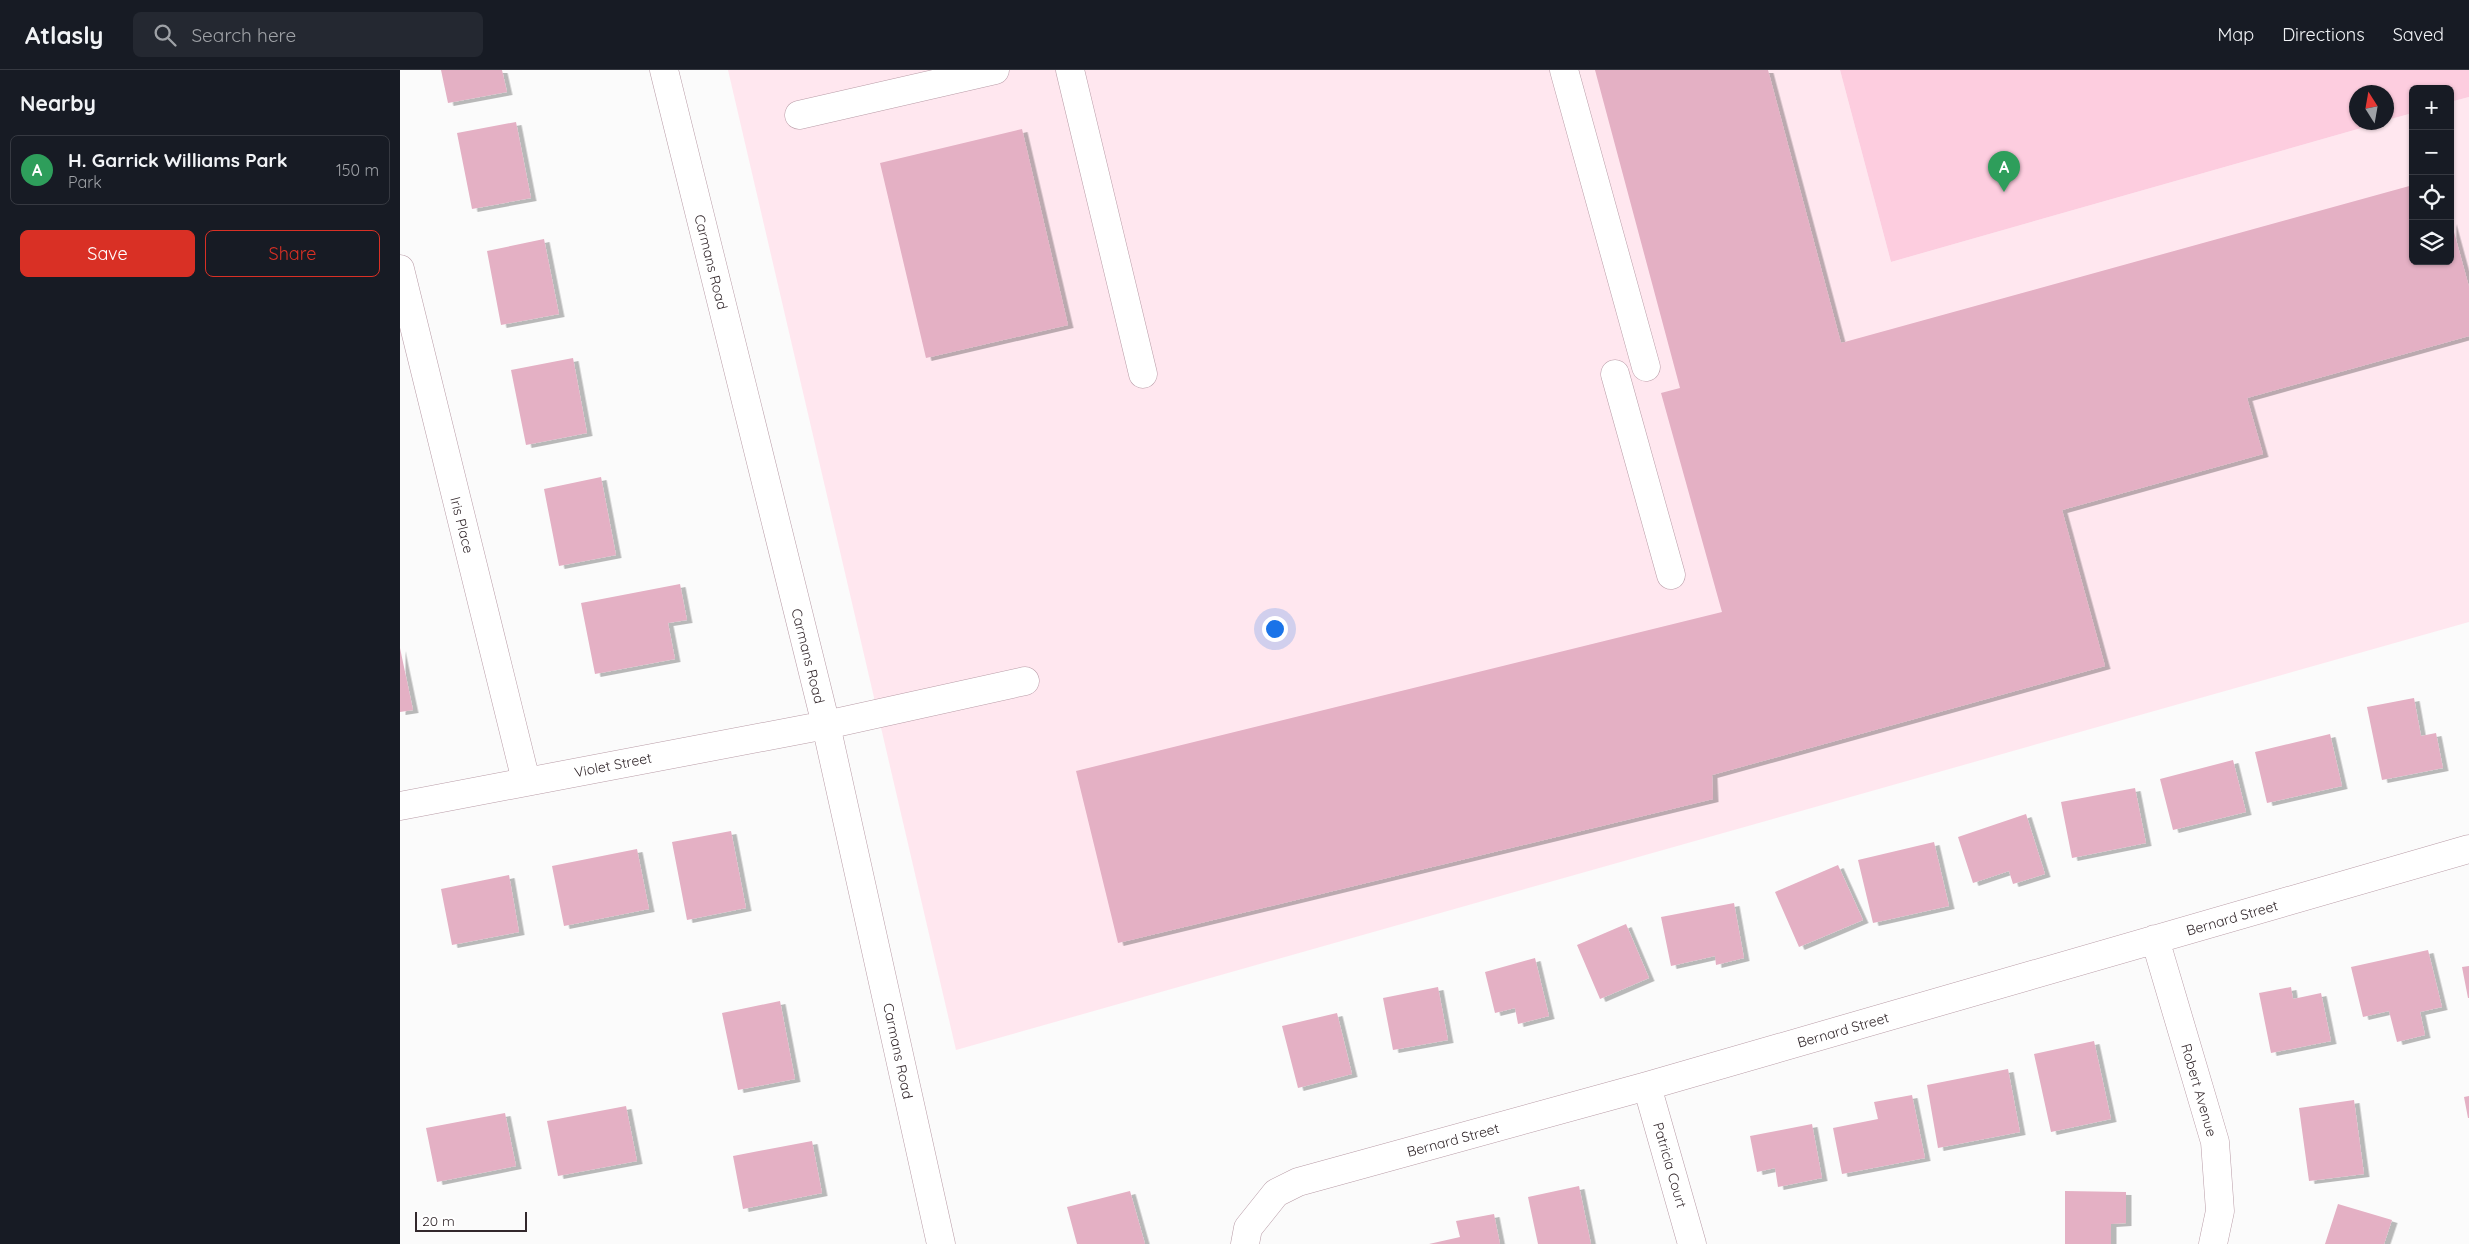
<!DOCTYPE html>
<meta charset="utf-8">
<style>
body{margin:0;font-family:Quicksand,sans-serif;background:#242831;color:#f1f3f6}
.controls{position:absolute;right:15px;top:15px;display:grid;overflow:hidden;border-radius:8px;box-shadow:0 1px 4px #0004}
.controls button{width:45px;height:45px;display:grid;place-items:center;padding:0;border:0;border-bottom:1px solid #363941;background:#171b24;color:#f1f3f6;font:25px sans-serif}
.compass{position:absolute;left:1949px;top:15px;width:45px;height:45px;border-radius:50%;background:#171b24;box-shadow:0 1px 4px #0004;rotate:349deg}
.scale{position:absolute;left:15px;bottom:12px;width:112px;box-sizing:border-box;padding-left:5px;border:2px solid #33282c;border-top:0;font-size:14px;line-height:18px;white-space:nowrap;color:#33282c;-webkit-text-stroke:4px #fff;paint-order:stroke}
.you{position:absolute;left:874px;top:558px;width:18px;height:18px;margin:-12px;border:4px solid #fff;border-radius:50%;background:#1a73e8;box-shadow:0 0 0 8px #1a73e833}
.badge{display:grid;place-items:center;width:32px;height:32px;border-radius:50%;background:#d93025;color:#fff;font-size:16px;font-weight:700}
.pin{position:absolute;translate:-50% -41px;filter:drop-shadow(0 1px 2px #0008)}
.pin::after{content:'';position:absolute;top:26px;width:18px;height:15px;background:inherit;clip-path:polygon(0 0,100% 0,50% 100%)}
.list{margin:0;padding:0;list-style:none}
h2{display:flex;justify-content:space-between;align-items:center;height:65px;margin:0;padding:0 20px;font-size:21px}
h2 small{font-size:16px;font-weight:400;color:#9ea1a6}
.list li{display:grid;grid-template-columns:32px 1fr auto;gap:15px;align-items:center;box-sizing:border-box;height:70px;margin:0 10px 10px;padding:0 10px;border:1px solid #363941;border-radius:8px}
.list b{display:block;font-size:19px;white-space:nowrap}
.list p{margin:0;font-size:16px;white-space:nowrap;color:#9ea1a6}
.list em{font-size:16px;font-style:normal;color:#9ea1a6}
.actions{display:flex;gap:10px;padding:15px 20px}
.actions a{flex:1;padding:11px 0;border:1px solid #d93025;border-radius:8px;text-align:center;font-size:18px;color:#d93025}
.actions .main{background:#d93025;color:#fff}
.icon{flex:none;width:28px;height:28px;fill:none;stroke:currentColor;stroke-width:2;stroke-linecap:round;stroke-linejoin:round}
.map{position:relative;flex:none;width:2069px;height:1174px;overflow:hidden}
header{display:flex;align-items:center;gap:30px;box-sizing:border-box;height:70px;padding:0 25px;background:#171b24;border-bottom:1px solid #363941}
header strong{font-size:24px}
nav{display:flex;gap:28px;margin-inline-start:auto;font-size:18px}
.search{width:350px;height:45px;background:#242831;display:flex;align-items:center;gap:12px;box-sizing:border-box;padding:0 18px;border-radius:8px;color:#9ea1a6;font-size:19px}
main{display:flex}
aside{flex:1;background:#171b24}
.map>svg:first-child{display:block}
.built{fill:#ffe7ef}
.green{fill:#fdcddf}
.building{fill:#e4b0c4;filter:url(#shadow)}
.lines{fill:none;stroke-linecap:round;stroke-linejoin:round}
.minor-casing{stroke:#b99ca7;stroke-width:29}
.minor{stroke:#fff;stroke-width:28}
.labels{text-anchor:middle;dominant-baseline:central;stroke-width:4.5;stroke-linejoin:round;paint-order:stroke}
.street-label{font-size:14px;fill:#33282c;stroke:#fff}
</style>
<header>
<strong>Atlasly</strong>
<div class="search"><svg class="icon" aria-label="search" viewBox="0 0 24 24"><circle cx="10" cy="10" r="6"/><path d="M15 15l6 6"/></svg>Search here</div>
<nav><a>Map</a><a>Directions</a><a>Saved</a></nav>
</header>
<main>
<aside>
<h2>Nearby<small></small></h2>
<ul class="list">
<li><span class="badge" style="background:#2e9e5b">A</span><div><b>H. Garrick Williams Park</b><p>Park</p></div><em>150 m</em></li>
</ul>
<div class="actions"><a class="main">Save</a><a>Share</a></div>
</aside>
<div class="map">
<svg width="2069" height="1174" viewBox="0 0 2069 1174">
<defs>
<filter id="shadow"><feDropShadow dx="5.5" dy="3" stdDeviation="0" flood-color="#0004"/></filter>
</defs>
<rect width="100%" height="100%" fill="#fbfbfb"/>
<path class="built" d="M328,0h1112l51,192 488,-139 7,-1 1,-2 26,-7v148h37v-159l19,-5v525l-1513,428z"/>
<path class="green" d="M1440,0h629v27l-19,5v-13h-37v24l-26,7 -1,-28h-30v30l23,1 -488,139z"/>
<path class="building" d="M41,0h61l5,22 -59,11z
M1195,0h173l73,273 572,-158v76h37l1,-40 18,66v49l-222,62 16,56 -201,56 43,156 -393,109 1,24 -595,144 -42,-172 646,-159 -61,-219 19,-5z
M116,52l15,76 -59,11 -15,-76z
M622,59l46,196 -142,33 -46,-195z
M144,169l15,75 -58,11 -14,-74z
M173,288l14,75 -61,12 -15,-75z
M201,407l15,78 -57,11 -15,-77z
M280,514l7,36 -19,3 7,36 -80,15 -14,-71z
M0,578l13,62 -13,2z
M2014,628l7,38 15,-3 7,35 -61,12 -15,-73z
M1930,664l12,52 -75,17 -12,-51z
M1833,690l13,52 -73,18 -13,-51z
M1735,718l11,55 -74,15 -11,-56z
M1626,744l19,60 -32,10 -4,-13 -36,12 -15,-46z
M331,761l15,77 -59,12 -15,-78z
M1534,772l15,64 -76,17 -15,-63z
M237,779l12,60 -85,17 -12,-60z
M1438,795l25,55 -64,27 -24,-55z
M109,805l10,57 -67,13 -11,-56z
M1334,833l10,55 -28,7 -1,-9 -44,10 -10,-49z
M1226,854l23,54 -49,21 -23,-54z
M2028,880l14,57 -22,5 5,23 -28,7 -8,-31 -26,6 -12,-50z
M1135,888l14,58 -31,8 -3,-16 -20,5 -10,-41z
M2069,896v32h-1l-6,-31z
M1038,917l10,53 -55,10 -10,-52z
M1891,917l2,12 28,-6 10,48 -60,12 -12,-60z
M380,931l15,78 -57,11 -16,-77z
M937,943l15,61 -54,14 -16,-62z
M1694,971l17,78 -60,13 -17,-78z
M1608,999l12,63 -82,16 -11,-63z
M1512,1025l13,63 -83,16 -9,-46 45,-9 -4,-17z
M2069,1026v22h-1l-4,-21z
M1954,1030l10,74 -55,7 -10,-73z
M226,1036l11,55 -79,15 -11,-55z
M105,1043l11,53 -79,16 -11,-54z
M1412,1054l10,54 -44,9 -3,-19 -18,4 -7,-36z
M412,1071l10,52 -79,16 -10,-53z
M1179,1116l12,58h-53l-10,-47z
M730,1121l15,53h-68l-10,-37z
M1665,1121l61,1v31l-15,1v20h-46z
M1938,1134l54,16 -8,24h-59z
M1094,1144l6,30h-71l31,-7 -4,-16z"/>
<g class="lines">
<g class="minor-casing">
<path id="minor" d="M264,0l162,655 115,519
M670,0l73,304
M1164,0l82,297
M399,45l196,-45
M0,199l126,512
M1215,304l56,201
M0,736l426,-81 199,-44
M1755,869l60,203 5,69 -7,33
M1247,1016l45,158
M845,1174l3,-16 28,-35 22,-11 349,-96 822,-237"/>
</g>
<use href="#minor" class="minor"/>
</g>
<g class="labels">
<g class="street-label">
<text transform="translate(311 192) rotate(76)">Carmans Road</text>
<text transform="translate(62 455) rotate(76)">Iris Place</text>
<text transform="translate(408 586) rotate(76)">Carmans Road</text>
<text transform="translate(213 695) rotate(-11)">Violet Street</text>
<text transform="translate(1832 848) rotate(-16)">Bernard Street</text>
<text transform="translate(1443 960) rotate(-16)">Bernard Street</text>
<text transform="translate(498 981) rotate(78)">Carmans Road</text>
<text transform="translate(1799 1020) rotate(74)">Robert Avenue</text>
<text transform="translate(1053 1070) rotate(-15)">Bernard Street</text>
<text transform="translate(1270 1095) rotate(74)">Patricia Court</text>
</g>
</g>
</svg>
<div class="controls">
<button>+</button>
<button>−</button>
<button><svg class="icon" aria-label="locate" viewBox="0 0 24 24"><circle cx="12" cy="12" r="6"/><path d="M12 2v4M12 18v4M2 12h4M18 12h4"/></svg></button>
<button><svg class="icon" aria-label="layers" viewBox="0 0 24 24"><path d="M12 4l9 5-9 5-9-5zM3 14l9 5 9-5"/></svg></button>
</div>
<svg class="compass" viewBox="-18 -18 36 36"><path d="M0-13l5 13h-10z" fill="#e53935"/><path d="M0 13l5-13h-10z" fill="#9ea1a6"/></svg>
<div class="scale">20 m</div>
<div class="you"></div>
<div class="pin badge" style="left:1604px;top:122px;background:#2e9e5b">A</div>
</div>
</main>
